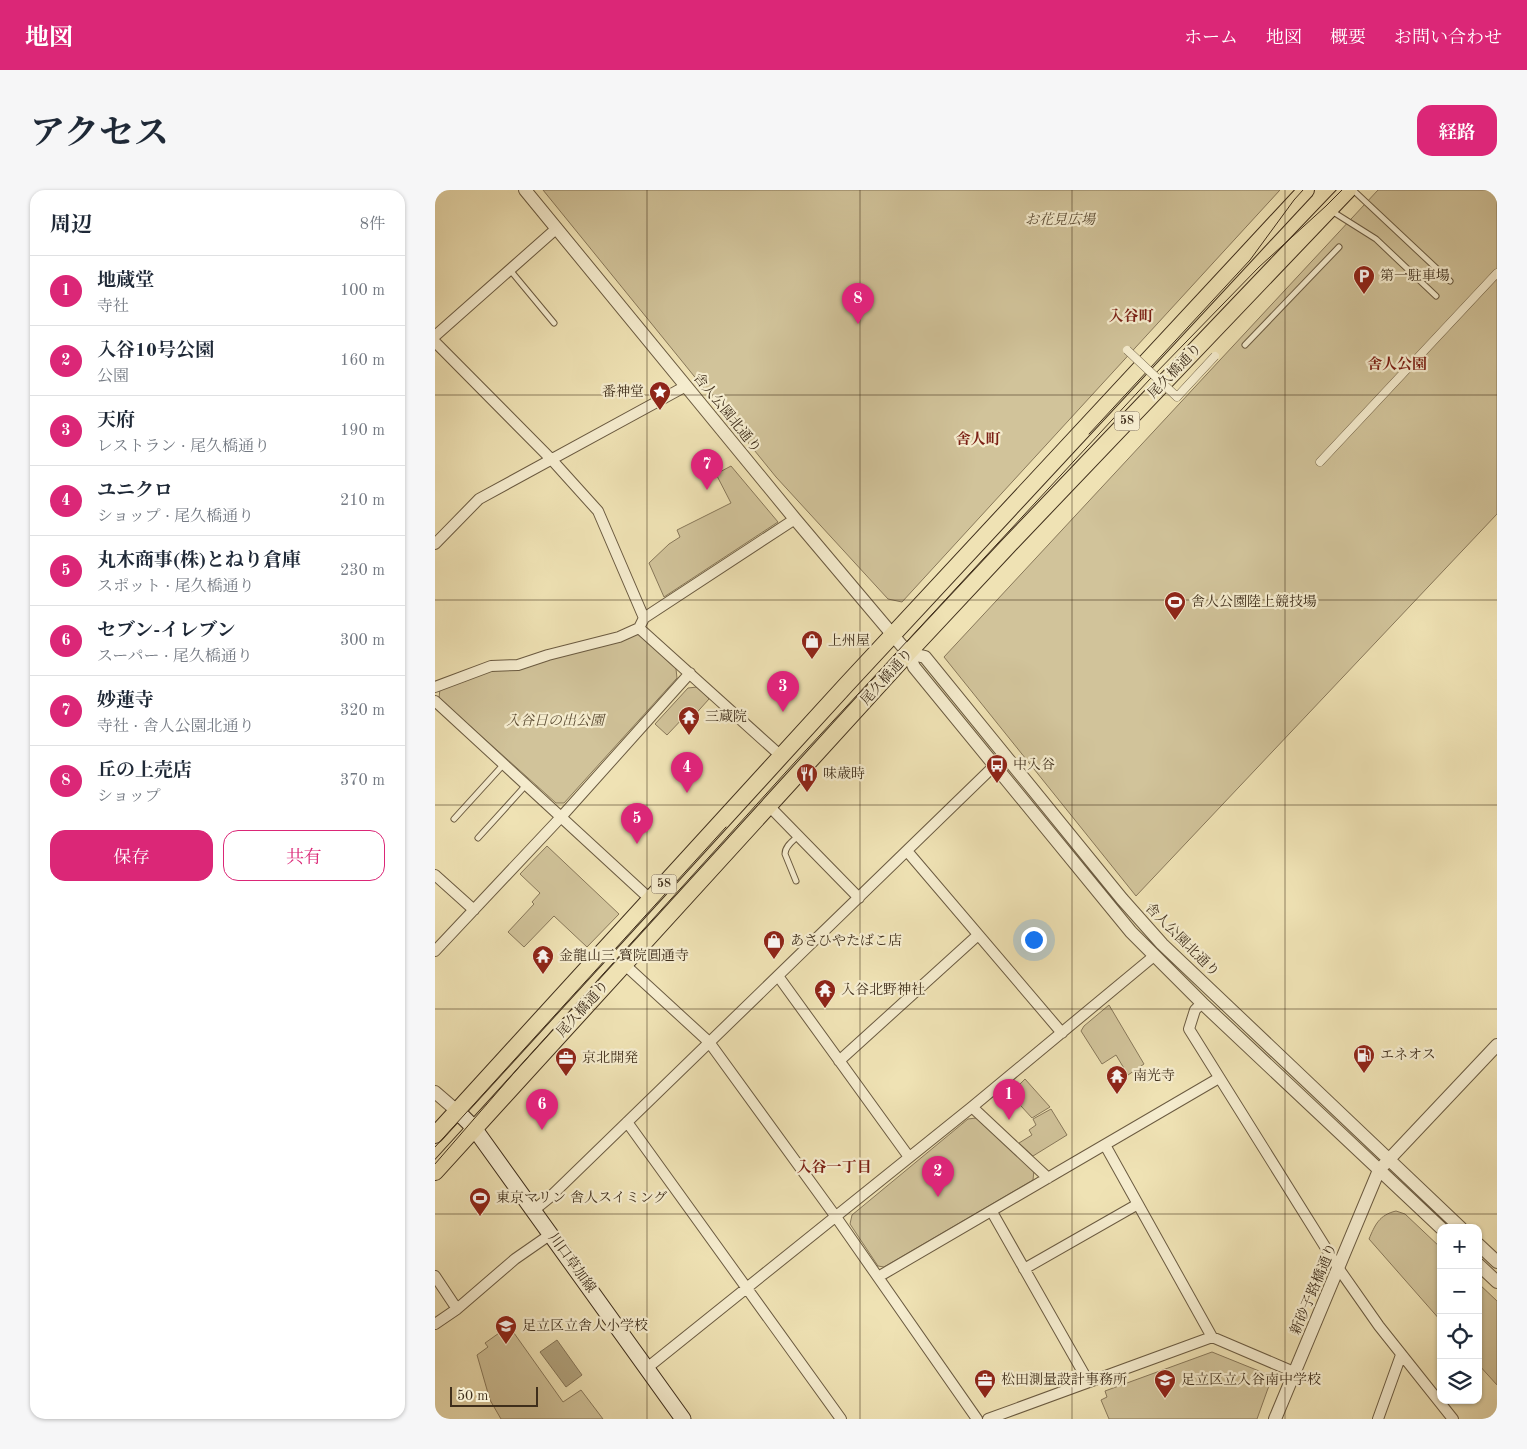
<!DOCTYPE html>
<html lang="ja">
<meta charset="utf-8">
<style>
body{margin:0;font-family:"Old Standard TT","Noto Serif JP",serif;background:#f6f6f7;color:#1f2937}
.controls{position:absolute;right:15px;bottom:15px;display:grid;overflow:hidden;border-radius:10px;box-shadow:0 1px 4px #0004}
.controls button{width:45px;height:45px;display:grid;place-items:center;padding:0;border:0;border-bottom:1px solid #e0e1e3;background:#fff;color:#1f2937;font:25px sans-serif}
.scale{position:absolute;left:15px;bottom:12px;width:88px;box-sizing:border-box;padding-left:5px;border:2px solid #3f2e1b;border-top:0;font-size:14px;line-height:18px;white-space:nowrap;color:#3f2e1b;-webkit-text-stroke:4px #f5ecce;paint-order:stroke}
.you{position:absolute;left:598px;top:749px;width:18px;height:18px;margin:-12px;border:4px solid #fff;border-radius:50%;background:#1a73e8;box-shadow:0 0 0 8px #1a73e833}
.badge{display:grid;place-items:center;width:32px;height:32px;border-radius:50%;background:#db2777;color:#fff;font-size:16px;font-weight:700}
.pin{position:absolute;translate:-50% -41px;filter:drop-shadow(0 1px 2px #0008)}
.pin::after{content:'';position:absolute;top:26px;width:18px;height:15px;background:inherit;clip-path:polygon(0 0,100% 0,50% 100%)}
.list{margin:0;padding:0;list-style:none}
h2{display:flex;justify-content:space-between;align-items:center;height:65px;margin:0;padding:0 20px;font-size:21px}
h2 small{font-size:16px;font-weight:400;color:#747a83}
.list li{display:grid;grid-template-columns:32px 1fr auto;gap:15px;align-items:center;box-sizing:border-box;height:70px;padding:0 20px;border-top:1px solid #e0e1e3}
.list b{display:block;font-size:19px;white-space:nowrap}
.list p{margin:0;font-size:16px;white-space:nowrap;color:#747a83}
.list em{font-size:16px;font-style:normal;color:#747a83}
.actions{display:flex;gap:10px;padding:15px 20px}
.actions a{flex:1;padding:11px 0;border:1px solid #db2777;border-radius:15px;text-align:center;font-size:18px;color:#db2777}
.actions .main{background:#db2777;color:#fff}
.icon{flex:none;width:28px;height:28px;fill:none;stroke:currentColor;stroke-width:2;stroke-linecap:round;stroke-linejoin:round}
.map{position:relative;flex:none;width:1062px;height:1229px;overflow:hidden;border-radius:15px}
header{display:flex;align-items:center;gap:30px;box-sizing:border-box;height:70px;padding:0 25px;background:#db2777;color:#fff}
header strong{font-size:24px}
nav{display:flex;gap:28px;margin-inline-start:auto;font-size:18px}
.intro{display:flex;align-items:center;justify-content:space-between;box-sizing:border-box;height:120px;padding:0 30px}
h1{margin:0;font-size:35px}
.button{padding:12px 22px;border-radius:15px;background:#db2777;color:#fff;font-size:18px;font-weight:700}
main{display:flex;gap:30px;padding:0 30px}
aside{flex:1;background:#fff;border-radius:15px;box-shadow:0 1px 4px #0004}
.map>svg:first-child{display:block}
.green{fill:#d1c39a;stroke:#88785a}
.water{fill:#b3a580;stroke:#857558}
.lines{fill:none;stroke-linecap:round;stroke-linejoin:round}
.service-casing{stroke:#6b5b41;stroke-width:7}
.pedestrian-casing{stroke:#6b5b41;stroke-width:9}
.minor-casing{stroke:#6b5b41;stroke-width:12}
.tertiary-casing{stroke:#6b5b41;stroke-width:14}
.secondary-casing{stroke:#3f2e1b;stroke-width:17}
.primary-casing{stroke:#3f2e1b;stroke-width:18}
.service{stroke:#f5ecce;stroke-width:5}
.pedestrian{stroke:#f5ecce;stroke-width:8}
.minor{stroke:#f5ecce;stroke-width:10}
.tertiary{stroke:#f5ecce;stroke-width:12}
.secondary{stroke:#f5ecce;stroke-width:15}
.primary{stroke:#efe2b4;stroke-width:16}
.tram{stroke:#3f2e1b;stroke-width:1}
.pedestrian-bridge-casing{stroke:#6b5b41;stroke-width:9;stroke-linecap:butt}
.pedestrian-bridge{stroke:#f5ecce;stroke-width:8}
.grid{fill:none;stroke:#3f2e1b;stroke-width:1;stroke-opacity:0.55}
.labels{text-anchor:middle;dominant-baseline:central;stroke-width:4.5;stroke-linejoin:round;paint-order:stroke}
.shield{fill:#f5ecce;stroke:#766751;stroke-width:1}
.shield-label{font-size:12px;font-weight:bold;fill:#3f2e1b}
.park-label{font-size:14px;font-style:italic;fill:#5c4c34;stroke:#f5ecce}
.poi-label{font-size:14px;fill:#3f2e1b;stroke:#f5ecce;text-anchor:start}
.street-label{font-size:14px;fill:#3f2e1b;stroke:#f5ecce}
.neighbourhood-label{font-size:15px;font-weight:bold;fill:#7a1f14;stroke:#f5ecce}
</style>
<header>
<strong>地図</strong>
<nav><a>ホーム</a><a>地図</a><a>概要</a><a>お問い合わせ</a></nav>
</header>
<div class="intro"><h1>アクセス</h1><a class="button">経路</a></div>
<main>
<aside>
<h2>周辺<small>8件</small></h2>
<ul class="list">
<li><span class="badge">1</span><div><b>地蔵堂</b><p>寺社</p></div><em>100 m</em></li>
<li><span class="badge">2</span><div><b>入谷10号公園</b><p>公園</p></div><em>160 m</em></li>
<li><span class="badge">3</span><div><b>天府</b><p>レストラン · 尾久橋通り</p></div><em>190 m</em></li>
<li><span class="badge">4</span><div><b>ユニクロ</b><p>ショップ · 尾久橋通り</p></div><em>210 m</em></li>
<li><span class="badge">5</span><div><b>丸木商事(株)とねり倉庫</b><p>スポット · 尾久橋通り</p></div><em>230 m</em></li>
<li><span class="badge">6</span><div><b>セブン-イレブン</b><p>スーパー · 尾久橋通り</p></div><em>300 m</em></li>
<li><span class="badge">7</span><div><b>妙蓮寺</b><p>寺社 · 舎人公園北通り</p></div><em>320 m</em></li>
<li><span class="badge">8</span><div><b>丘の上売店</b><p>ショップ</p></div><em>370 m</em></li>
</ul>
<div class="actions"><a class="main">保存</a><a>共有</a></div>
</aside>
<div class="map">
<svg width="1062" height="1229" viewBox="0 0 1062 1229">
<rect width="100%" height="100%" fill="#efe2b4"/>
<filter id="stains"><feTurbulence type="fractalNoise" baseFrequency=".004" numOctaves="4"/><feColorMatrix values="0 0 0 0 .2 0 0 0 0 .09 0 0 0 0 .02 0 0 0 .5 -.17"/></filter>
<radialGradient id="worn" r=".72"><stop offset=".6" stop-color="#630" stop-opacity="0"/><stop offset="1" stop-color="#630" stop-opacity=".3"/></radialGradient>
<path class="green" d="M108,0h737l-378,412 -14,-3 -112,-122z
M943,0h119v324l-361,382 -192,-239z
M296,276l47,56 -114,75 -15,-34 20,-19 11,-7 -3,-7 54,-27 -15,-29z
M196,443l8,1 37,35 1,9 -113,125h-8l-117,-105 1,-9 50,-19z
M262,497l12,12 -18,20 -5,-4 -19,20 -12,-11 33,-36z
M112,656l72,68 -32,33 -33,-31 -30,31 -16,-15 26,-28 -2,-2 8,-9 -20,-19z
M674,815l35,59 -16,11 -12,-20 -14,9 -21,-33 3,-5z
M590,889l25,28 -18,11 -22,-24z
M616,919l16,26 -34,21 -14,-13 13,-8 -3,-5 7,-5 -3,-6z
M541,928l58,52 -1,10 -149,87 -6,-1 -28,-42 2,-9 116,-96z
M961,1021l9,3 36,34v73l-72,-82c6,-14 10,-24 27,-28z
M1043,1093l19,18v84l-19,-21z
M74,1136l54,76 18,-12 22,29h-102l-11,-19 -13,-45 11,-8 -3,-4z
M777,1162l57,23 2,5 -14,39h-148l-8,-19 6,-3 -2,-6z"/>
<path class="water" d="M122,1150l25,35 -16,12 -26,-35z"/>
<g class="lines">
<g class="service-casing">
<path id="service" d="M918,0l97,91
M895,20l46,29 60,57
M75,80l44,53
M810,155l94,-98
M19,629l50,-55
M43,648l48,-53
M361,691l-11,-27c0,-8 8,-13 13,-18"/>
</g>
<g class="pedestrian-casing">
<path id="pedestrian" d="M885,272l177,-189"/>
</g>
<g class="minor-casing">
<path id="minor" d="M0,146l122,-108
M0,152l117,118 46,51 46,107
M0,354l44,-45 207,-113
M204,438l142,128
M0,497l56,-21 27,-1 30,-10 71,-18 20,-9 5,-10 151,-99
M0,511l215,198
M334,616l90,92
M472,661l155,182
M0,685l39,35
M0,761l127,-135 128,-143
M189,774l85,78 127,175 141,202
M343,786l131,181
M767,813l-7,7 -6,19 150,240 40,57 74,93
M404,871l139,-126
M537,917l76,71
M192,932l214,297
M670,955l107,192
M99,1020l16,-13 444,-431
M557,1022l96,169
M589,1079l114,-65
M0,1086l22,33
M443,1087l341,-199
M0,1134l22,-15 58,-50 36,-25
M212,1178l325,-261 182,-151
M553,1229l224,-82 82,35
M943,1229l23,-64"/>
</g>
<g class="tertiary-casing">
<path id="tertiary" d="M90,0l270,329 113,134 6,14 217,265 71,71 239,225
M473,463l17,4 197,242 40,45 299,284
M0,902l22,19
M1043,1054l19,18
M1043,1074l19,18
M840,1229l104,-249 118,-125"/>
</g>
<g class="secondary-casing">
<path id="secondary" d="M22,921l17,17 209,291"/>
</g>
<g class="primary-casing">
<path id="primary" d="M0,945l412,-451 459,-494
M0,982l473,-519 100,-107 340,-356"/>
</g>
<use href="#service" class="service"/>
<use href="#pedestrian" class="pedestrian"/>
<use href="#minor" class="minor"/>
<use href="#tertiary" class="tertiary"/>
<use href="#secondary" class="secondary"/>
<use href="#primary" class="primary"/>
<path class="tram" d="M654,244l161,-174 44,-60 9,-10
M0,957l291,-320
M0,974l84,-97 276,-305 355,-383 109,-112 67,-61 16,-16"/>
<g class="pedestrian-bridge-casing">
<path id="pedestrian-bridge" d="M692,160l50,47 38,-41"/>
</g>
<use href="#pedestrian-bridge" class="pedestrian-bridge"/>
</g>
<path class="grid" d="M212,0v1229M425,0v1229M637,0v1229M850,0v1229M0,205h1062M0,410h1062M0,615h1062M0,819h1062M0,1024h1062"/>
<defs>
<g id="parking-pin" transform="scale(1.125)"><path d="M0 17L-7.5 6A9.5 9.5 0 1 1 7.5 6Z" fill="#8f2418" stroke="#f5ecce"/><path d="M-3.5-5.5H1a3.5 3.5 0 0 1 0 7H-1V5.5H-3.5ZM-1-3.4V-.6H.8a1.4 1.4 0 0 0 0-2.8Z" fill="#fff"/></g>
<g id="sight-pin" transform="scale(1.125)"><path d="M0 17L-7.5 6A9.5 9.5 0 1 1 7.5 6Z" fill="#8f2418" stroke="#f5ecce"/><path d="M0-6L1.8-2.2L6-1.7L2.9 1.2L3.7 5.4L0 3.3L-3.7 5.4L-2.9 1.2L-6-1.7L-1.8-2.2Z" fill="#fff"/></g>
<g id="stadium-pin" transform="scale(1.125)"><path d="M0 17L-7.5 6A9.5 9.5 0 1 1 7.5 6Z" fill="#8f2418" stroke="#f5ecce"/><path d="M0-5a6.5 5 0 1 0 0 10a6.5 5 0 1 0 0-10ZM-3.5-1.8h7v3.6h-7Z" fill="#fff"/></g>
<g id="shop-pin" transform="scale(1.125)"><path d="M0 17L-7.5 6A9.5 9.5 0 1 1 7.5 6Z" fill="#8f2418" stroke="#f5ecce"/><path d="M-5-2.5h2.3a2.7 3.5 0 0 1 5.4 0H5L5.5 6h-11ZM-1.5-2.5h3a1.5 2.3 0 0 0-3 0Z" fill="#fff"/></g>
<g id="temple-pin" transform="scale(1.125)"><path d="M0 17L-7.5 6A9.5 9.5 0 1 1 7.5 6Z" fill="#8f2418" stroke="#f5ecce"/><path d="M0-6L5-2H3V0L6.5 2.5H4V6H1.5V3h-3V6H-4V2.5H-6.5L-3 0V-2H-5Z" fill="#fff"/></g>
<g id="bus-pin" transform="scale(1.125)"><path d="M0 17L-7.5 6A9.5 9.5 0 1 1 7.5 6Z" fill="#8f2418" stroke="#f5ecce"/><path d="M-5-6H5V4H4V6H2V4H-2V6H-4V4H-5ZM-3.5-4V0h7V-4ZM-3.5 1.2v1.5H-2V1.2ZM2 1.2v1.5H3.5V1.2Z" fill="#fff"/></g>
<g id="restaurant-pin" transform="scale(1.125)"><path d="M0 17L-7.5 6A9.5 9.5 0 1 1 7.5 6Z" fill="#8f2418" stroke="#f5ecce"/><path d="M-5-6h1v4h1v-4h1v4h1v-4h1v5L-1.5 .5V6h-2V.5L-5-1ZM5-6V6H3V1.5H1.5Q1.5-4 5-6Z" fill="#fff"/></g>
<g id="fuel-pin" transform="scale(1.125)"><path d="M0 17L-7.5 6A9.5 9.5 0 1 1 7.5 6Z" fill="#8f2418" stroke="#f5ecce"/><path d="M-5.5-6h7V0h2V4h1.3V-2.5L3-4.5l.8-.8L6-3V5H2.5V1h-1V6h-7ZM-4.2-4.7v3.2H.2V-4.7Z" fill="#fff"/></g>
<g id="office-pin" transform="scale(1.125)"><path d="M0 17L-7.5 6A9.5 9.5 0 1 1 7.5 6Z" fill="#8f2418" stroke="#f5ecce"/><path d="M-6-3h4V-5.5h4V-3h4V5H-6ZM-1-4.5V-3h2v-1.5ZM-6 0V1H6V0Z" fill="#fff"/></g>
<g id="school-pin" transform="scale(1.125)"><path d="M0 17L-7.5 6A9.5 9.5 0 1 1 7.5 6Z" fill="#8f2418" stroke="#f5ecce"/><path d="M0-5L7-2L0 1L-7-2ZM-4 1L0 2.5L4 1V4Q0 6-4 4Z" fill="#fff"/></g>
</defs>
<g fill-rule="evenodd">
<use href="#parking-pin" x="929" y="86"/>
<use href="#sight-pin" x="225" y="202"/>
<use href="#stadium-pin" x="740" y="412"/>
<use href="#shop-pin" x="377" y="451"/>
<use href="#temple-pin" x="254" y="527"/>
<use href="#bus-pin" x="562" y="575"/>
<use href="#restaurant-pin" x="372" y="584"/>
<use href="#shop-pin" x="339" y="751"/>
<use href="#temple-pin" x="108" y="766"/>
<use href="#temple-pin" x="390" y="800"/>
<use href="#fuel-pin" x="929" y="865"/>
<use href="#office-pin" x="131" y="868"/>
<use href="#temple-pin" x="682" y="886"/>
<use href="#stadium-pin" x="45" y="1008"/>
<use href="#school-pin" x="71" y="1136"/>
<use href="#office-pin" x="550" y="1190"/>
<use href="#school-pin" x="730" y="1190"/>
</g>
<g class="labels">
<g class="shield">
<rect x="679.5" y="221.5" width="25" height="19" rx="4"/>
<rect x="216.5" y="684.5" width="25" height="19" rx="4"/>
</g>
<g class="shield-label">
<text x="692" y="231">58</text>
<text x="229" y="694">58</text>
</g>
<g class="park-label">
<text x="625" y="30">お花見広場</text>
<text x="120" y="531">入谷日の出公園</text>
</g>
<g class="poi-label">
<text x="945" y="86">第一駐車場</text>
<text x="209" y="202" text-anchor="end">番神堂</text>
<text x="756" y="412">舎人公園陸上競技場</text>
<text x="393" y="451">上州屋</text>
<text x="270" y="527">三蔵院</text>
<text x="578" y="575">中入谷</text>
<text x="388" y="584">味歳時</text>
<text x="355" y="751">あさひやたばこ店</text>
<text x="124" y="766">金龍山三 寳院圓通寺</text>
<text x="406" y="800">入谷北野神社</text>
<text x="945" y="865">エネオス</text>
<text x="147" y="868">京北開発</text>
<text x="698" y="886">南光寺</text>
<text x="61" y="1008">東京マリン 舎人スイミング</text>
<text x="87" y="1136">足立区立舎人小学校</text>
<text x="566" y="1190">松田測量設計事務所</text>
<text x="746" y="1190">足立区立入谷南中学校</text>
</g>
<g class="street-label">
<text transform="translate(740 181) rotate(-46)">尾久橋通り</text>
<text transform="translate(292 223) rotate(51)">舎人公園北通り</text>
<text transform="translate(452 487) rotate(-48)">尾久橋通り</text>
<text transform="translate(747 750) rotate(45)">舎人公園北通り</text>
<text transform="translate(148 819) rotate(-48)">尾久橋通り</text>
<text transform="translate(137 1073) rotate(54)">川口草加線</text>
<text transform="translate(879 1099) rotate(-67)">新砂子路橋通り</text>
</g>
<g class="neighbourhood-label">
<text x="696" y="127">入谷町</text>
<text x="962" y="175">舎人公園</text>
<text x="543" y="250">舎人町</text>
<text x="399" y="978">入谷一丁目</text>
</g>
</g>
<rect width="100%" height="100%" filter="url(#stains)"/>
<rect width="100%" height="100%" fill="url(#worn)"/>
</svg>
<div class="controls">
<button>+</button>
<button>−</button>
<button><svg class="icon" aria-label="locate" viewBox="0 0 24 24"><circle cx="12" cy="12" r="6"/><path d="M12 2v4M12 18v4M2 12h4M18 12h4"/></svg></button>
<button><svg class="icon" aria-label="layers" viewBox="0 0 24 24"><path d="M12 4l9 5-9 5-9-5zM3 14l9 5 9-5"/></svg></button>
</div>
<div class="scale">50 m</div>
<div class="you"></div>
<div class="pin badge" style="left:574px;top:930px">1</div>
<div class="pin badge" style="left:503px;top:1007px">2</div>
<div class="pin badge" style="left:348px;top:522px">3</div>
<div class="pin badge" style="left:252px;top:603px">4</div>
<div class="pin badge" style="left:202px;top:654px">5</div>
<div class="pin badge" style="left:107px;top:940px">6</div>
<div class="pin badge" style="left:272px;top:300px">7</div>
<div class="pin badge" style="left:423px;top:134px">8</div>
</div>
</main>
